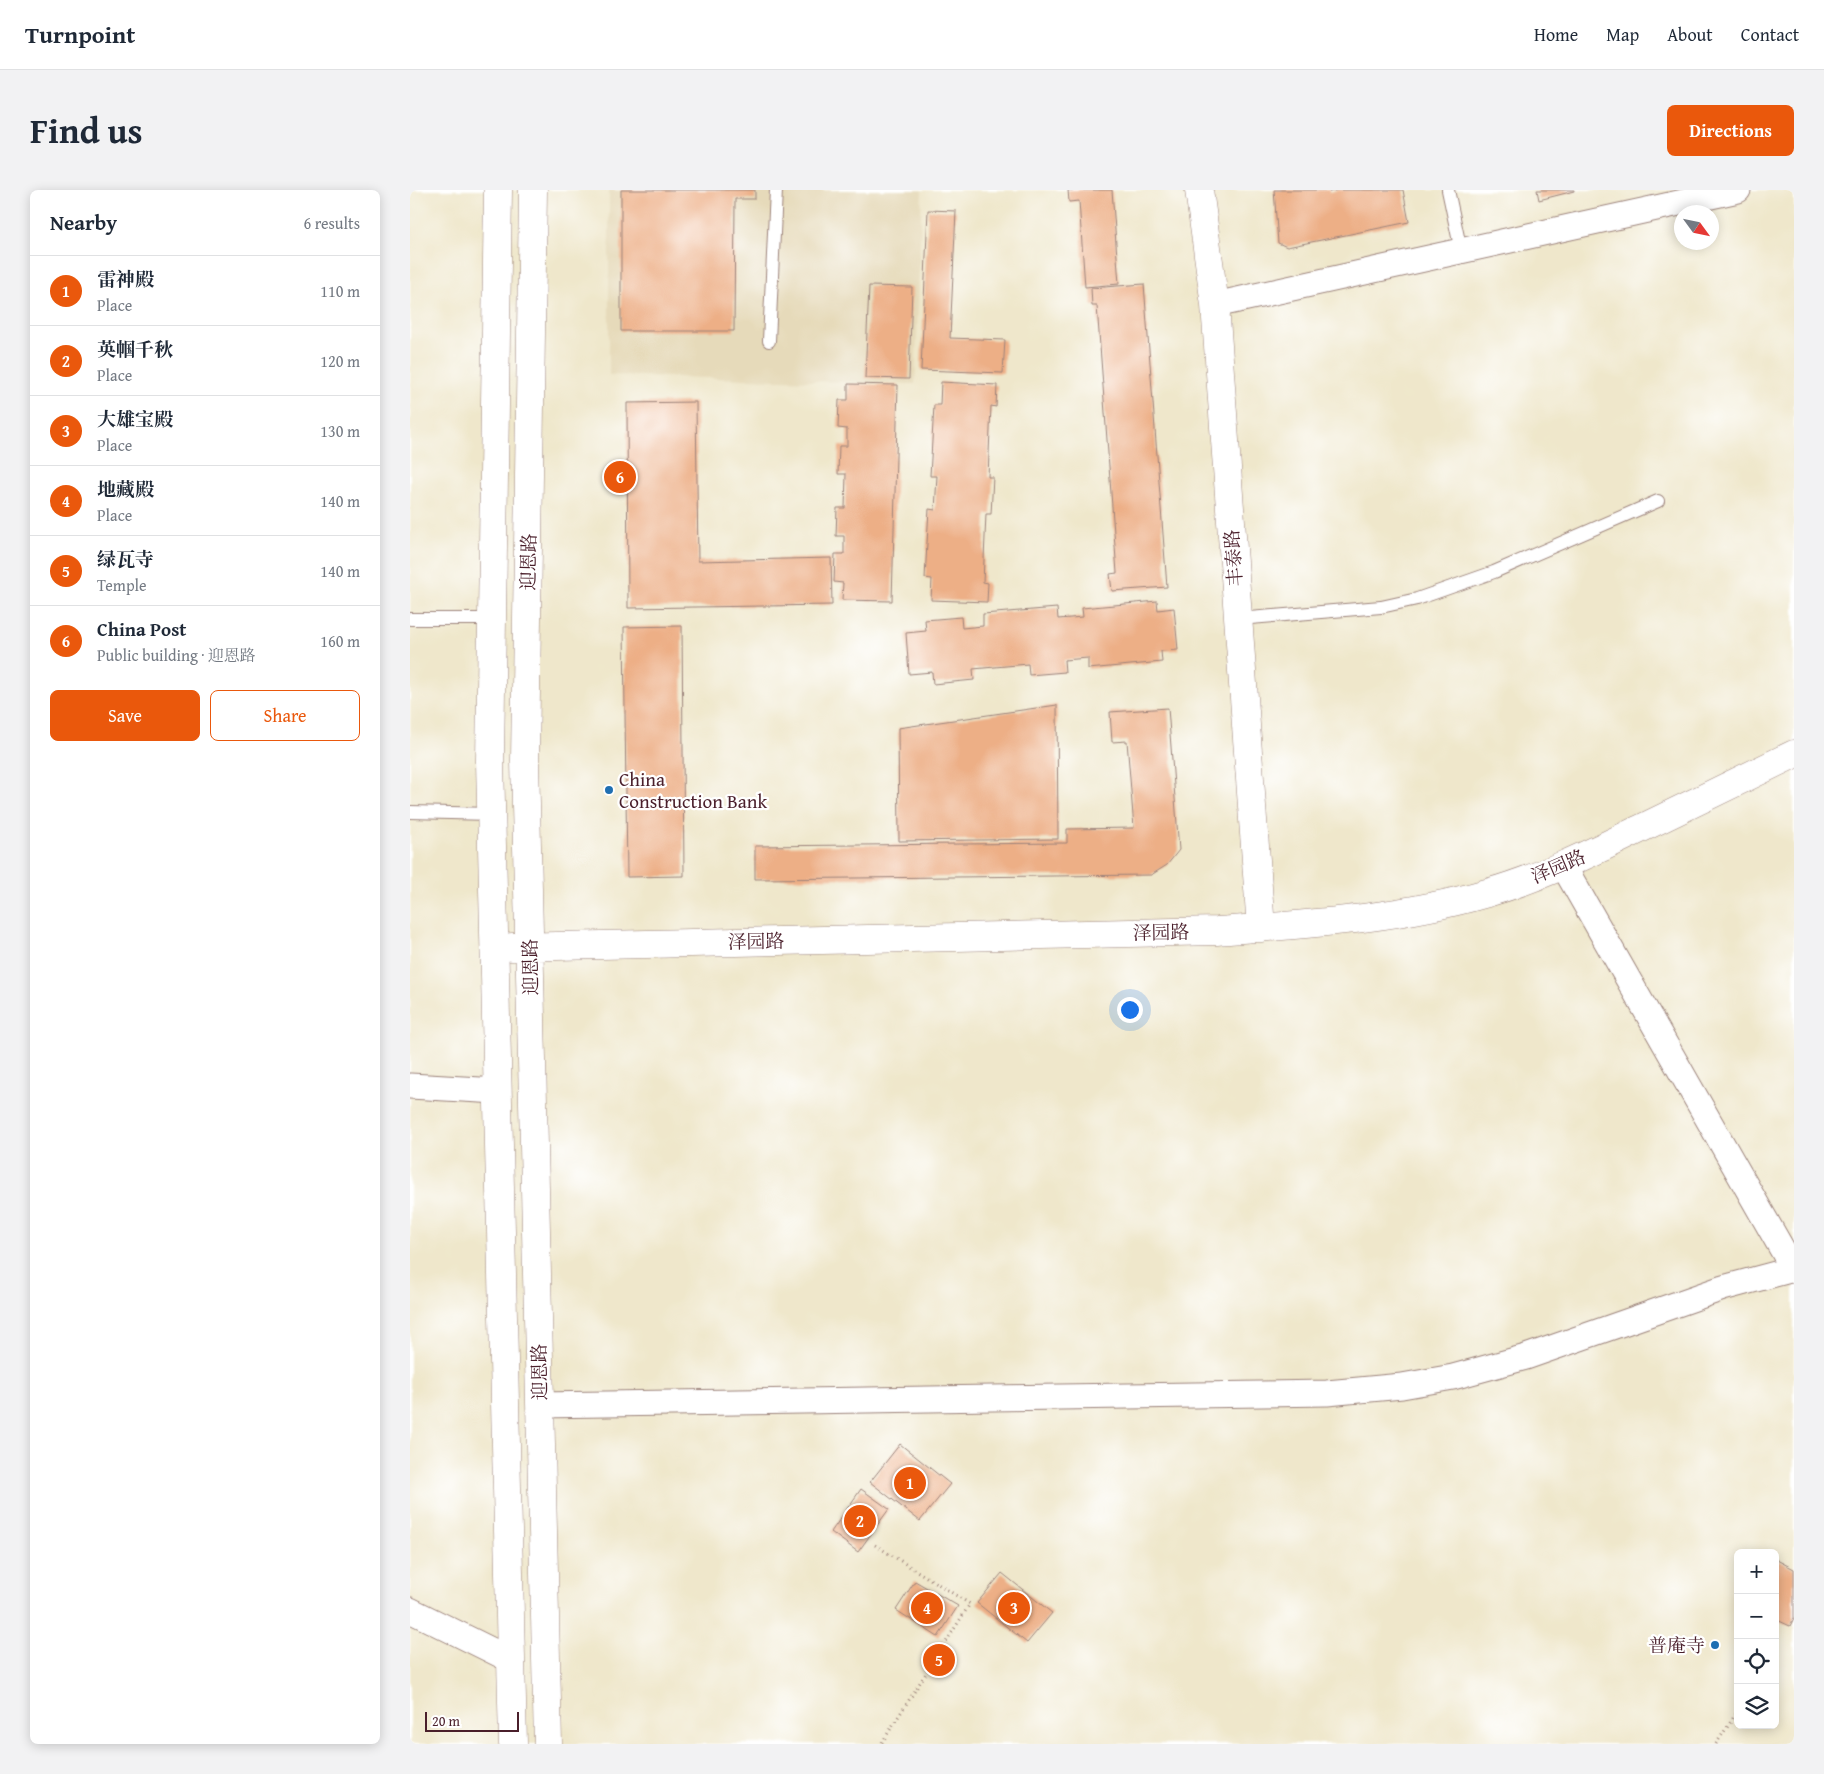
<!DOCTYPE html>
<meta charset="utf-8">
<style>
body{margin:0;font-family:"Gentium Book Plus","Noto Serif SC",serif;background:#f2f2f3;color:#1f2937}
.controls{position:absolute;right:15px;bottom:15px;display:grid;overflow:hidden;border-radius:8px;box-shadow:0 2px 12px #0003}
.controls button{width:45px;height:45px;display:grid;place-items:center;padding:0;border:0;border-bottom:1px solid #e0e1e3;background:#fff;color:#1f2937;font:25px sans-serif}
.compass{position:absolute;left:1264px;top:15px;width:45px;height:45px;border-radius:50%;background:#fff;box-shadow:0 2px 12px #0003;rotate:123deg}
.scale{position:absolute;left:15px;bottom:12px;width:94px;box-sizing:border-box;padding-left:5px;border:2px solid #4a1f2b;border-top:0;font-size:14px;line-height:18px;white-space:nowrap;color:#4a1f2b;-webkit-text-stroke:4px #fff;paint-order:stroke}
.you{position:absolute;left:719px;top:819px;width:18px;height:18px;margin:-12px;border:4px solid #fff;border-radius:50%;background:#1a73e8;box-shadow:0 0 0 8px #1a73e833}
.badge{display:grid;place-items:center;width:32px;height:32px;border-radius:50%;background:#ea580c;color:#fff;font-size:16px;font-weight:700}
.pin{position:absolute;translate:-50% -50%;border:2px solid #fff;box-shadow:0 1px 5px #0006}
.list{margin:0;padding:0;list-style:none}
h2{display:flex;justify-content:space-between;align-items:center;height:65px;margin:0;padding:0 20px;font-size:21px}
h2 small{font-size:16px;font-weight:400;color:#747a83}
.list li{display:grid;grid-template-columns:32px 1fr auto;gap:15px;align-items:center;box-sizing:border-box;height:70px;padding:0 20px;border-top:1px solid #e0e1e3}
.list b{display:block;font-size:19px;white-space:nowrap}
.list p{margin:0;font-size:16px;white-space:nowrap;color:#747a83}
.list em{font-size:16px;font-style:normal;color:#747a83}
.actions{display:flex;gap:10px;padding:15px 20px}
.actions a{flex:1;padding:11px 0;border:1px solid #ea580c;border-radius:8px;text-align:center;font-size:18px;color:#ea580c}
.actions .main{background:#ea580c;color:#fff}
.icon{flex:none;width:28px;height:28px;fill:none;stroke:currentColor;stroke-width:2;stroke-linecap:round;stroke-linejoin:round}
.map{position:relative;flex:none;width:1384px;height:1554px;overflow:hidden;border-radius:8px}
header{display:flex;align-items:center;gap:30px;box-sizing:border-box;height:70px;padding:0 25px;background:#fff;border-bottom:1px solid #e0e1e3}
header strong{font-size:24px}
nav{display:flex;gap:28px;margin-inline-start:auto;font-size:18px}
.intro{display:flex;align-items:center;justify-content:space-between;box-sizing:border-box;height:120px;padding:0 30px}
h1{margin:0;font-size:35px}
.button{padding:12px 22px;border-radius:8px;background:#ea580c;color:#fff;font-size:18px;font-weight:700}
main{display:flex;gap:30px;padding:0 30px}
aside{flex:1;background:#fff;border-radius:8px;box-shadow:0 2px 12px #0003}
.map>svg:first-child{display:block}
.built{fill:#e6daba}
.building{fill:#edaf86}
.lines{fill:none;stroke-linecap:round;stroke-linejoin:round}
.service-casing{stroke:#9c837b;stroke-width:14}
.minor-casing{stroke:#9c837b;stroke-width:27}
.tertiary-casing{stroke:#9c837b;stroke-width:29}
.path{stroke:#9c837b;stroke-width:3;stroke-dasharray:1 4;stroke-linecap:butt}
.service{stroke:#fff;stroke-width:12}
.minor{stroke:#fff;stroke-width:25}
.tertiary{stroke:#fff;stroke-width:28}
.poi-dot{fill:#1f6fb2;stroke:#fff;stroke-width:2}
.labels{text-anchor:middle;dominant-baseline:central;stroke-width:4.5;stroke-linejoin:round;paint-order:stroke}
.street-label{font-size:19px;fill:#4a1f2b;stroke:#fff}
.poi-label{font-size:19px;fill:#4a1f2b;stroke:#fff;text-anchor:start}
</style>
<header>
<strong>Turnpoint</strong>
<nav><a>Home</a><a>Map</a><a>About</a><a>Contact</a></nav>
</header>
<div class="intro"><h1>Find us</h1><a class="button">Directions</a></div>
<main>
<aside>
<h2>Nearby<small>6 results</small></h2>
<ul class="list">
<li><span class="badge">1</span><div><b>雷神殿</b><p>Place</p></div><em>110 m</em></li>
<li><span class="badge">2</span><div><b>英帼千秋</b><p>Place</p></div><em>120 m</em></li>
<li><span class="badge">3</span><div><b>大雄宝殿</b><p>Place</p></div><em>130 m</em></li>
<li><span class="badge">4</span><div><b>地藏殿</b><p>Place</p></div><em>140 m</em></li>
<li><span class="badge">5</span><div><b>绿瓦寺</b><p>Temple</p></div><em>140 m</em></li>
<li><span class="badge">6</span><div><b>China Post</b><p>Public building · 迎恩路</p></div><em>160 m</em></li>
</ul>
<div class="actions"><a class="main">Save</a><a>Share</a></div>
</aside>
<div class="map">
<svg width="1384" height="1554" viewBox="0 0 1384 1554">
<rect width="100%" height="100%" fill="#fff"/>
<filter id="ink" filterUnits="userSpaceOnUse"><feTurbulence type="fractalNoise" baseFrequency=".02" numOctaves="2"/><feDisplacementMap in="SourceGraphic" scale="10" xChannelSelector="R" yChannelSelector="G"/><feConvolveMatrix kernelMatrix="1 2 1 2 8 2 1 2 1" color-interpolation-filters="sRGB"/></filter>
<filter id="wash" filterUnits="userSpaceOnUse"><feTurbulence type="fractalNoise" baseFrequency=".0096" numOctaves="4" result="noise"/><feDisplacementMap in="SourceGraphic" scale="20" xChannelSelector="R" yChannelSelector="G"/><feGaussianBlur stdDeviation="1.12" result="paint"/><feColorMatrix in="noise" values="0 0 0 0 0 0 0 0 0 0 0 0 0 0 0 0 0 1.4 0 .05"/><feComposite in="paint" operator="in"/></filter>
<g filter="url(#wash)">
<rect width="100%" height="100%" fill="#efe7cb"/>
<path class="built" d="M199,0h313l-7,194 -306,-9z"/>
<g id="blocks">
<path class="building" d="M211,0h134v9h-20l-1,132h-113z
M658,0h44l7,94 -34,3 -6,-86 -10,1z
M864,0h55v2l9,-2h65l6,32 -122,25 -9,-4z
M1127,0h37v1l-35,9z
M518,20l28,1 -6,127 55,2 -2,33 -82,-3z
M734,94l23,303 -55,4 -2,-17 7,-1 -20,-267h-5l-1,-18z
M459,96l43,1 -3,92 -44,-1z
M531,192l56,3 -1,22 -5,-1 -3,71h5l-2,37h-5l-3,68 5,1 -1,19 -56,-2 1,-21 -7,-1 4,-69 6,1 2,-34h-7l4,-71h6z
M438,194l50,1 -6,216 -50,-1 1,-17 -9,-1 1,-28h9v-18h-8l1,-28h8l1,-34h-8l1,-28h8v-17l-9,-1 1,-28h9z
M286,212l2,159 133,-3 1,47 -204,3 -1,-205z
M747,411l1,9 16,-2 4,42 -17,1 1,11 -74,7v-11l-24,2 1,12 -36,3 -1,-11 -55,5 1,11 -41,4 -1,-12 -23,2 -3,-41 20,-2 -1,-11 36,-3 1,11 21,-2v-12l74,-6 1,11 25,-2 -1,-9z
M272,436l2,250 -57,1 -3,-250z
M647,515l1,134 -159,2 -1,-113z
M758,518l11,142 -12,15 -16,10 -396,4v-33l312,-3v-14l67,-1 -7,-87 -15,1 -2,-30z
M490,1254l50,40 -30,37 -50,-39z
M451,1299l28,20 -31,43 -27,-20z
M1365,1369l19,10v49l-4,8 -15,-7z
M592,1383l50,40 -25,30 -50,-40z
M505,1391l43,25 -20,31 -42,-27z"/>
</g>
</g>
<g filter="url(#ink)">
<use href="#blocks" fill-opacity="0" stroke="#9c837b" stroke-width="1"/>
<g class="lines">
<g class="service-casing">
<path id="service" d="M1038,0l13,61
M359,151l7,-151
M0,429h82
M828,429l143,-12 36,-8 77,-27 164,-71
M0,622l81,2"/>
</g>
<g class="minor-casing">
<path id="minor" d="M805,115l523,-115
M1153,675l231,405
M0,896l88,5
M130,1215l787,-12 75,-7 51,-9 73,-20 197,-69 71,-19
M0,1420l101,50"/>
</g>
<g class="tertiary-casing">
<path id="tertiary" d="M88,0l-8,571 23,983
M123,0l-8,571 23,983
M789,0l16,115 46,623
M102,757l705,-16c92,-7 181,-12 270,-38 53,-15 104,-40 153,-64 52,-25 103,-50 154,-75"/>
</g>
<path class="path" d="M465,1355l95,59 -89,140
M1306,1554l22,-33"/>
<use href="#service" class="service"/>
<use href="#minor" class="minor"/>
<use href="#tertiary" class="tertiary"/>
</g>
</g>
<g class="poi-dot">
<circle cx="199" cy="600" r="5"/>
<circle cx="1305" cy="1455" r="5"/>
</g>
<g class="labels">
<g class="street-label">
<text transform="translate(823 368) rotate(-94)">丰泰路</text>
<text transform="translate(118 372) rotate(-89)">迎恩路</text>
<text transform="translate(1148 676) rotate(-23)">泽园路</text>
<text transform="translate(751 742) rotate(-1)">泽园路</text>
<text transform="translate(346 751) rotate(-1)">泽园路</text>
<text transform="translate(120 777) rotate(-91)">迎恩路</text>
<text transform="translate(129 1182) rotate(-91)">迎恩路</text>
</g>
<g class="poi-label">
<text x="209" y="589">China<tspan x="209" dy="22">Construction Bank</tspan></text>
<text x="1295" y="1455" text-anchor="end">普庵寺</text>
</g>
</g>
</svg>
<div class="controls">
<button>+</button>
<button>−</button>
<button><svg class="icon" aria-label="locate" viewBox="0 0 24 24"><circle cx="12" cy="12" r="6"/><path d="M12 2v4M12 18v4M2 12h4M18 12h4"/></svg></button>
<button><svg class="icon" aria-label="layers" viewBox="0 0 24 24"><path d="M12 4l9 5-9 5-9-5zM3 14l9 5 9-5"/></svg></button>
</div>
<svg class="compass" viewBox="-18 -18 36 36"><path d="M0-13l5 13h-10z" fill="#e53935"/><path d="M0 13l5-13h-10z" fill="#747a83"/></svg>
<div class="scale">20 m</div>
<div class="you"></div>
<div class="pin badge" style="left:500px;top:1293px">1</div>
<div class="pin badge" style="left:450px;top:1331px">2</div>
<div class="pin badge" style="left:604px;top:1418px">3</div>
<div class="pin badge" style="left:517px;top:1418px">4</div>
<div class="pin badge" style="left:529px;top:1470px">5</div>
<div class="pin badge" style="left:210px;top:287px">6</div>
</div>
</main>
